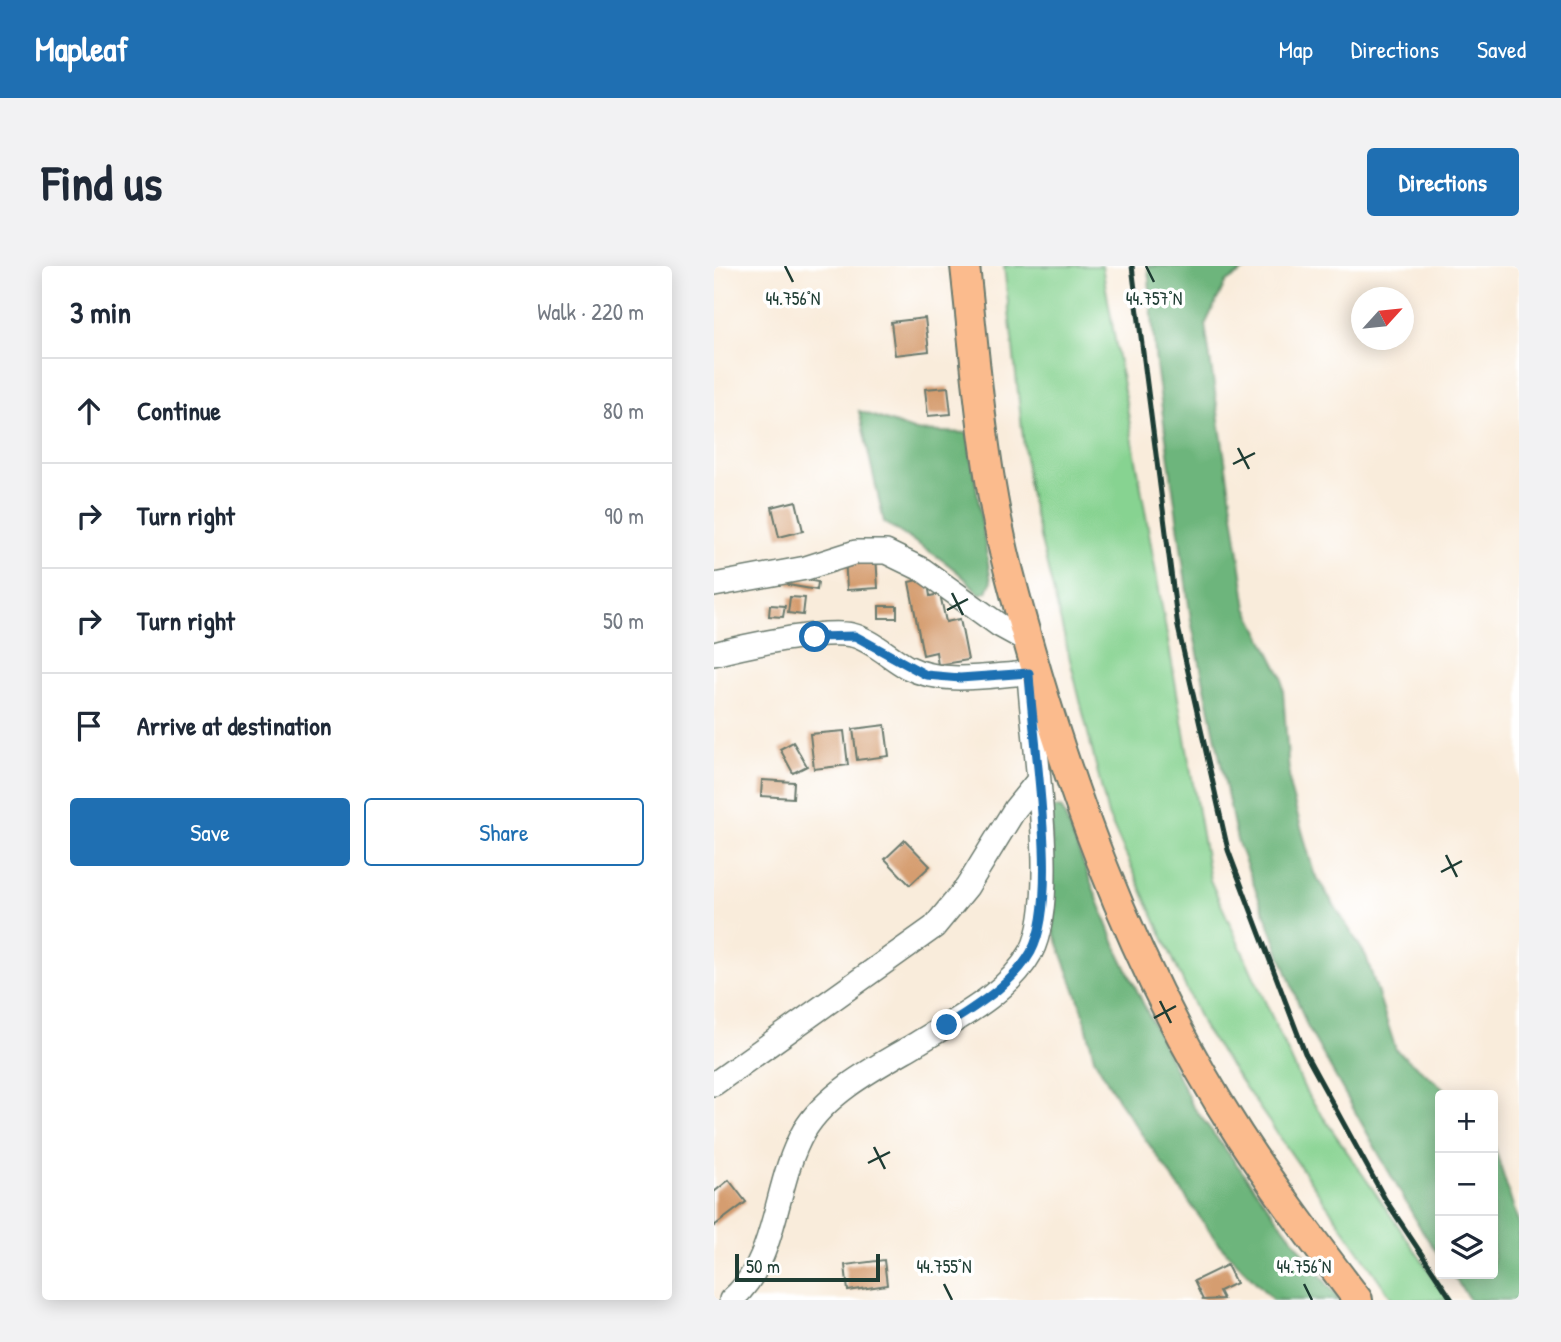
<!DOCTYPE html>
<meta charset="utf-8">
<style>
body{margin:0;font-family:"Patrick Hand",sans-serif;background:#f2f2f3;color:#1f2937}
.controls{position:absolute;right:21px;bottom:21px;display:grid;overflow:hidden;border-radius:7px;box-shadow:0 4px 18px #0003}
.controls button{width:63px;height:63px;display:grid;place-items:center;padding:0;border:0;border-bottom:2px solid #e0e1e3;background:#fff;color:#1f2937;font:35px sans-serif}
.compass{position:absolute;left:637px;top:21px;width:63px;height:63px;border-radius:50%;background:#fff;box-shadow:0 4px 18px #0003;rotate:63deg}
.scale{position:absolute;left:21px;bottom:18px;width:145px;box-sizing:border-box;padding-left:7px;border:4px solid #1f3d34;border-top:0;font-size:19px;line-height:24px;white-space:nowrap;color:#1f3d34;-webkit-text-stroke:5px #fff;paint-order:stroke}
.stop{position:absolute;width:21px;height:21px;margin:-16px;border:5px solid #1f6fb2;border-radius:50%;background:#fff}
.stop.end{background:#1f6fb2;border-color:#fff;box-shadow:0 2px 7px #0008}
.list{margin:0;padding:0;list-style:none}
h2{display:flex;justify-content:space-between;align-items:center;height:91px;margin:0;padding:0 28px;font-size:30px}
h2 small{font-size:23px;font-weight:400;color:#747a83}
.list li{display:grid;grid-template-columns:46px 1fr auto;gap:21px;align-items:center;box-sizing:border-box;height:105px;padding:0 28px;border-top:2px solid #e0e1e3}
.list b{display:block;font-size:26px;white-space:nowrap}
.list em{font-size:23px;font-style:normal;color:#747a83}
.actions{display:flex;gap:14px;padding:21px 28px}
.actions a{flex:1;padding:16px 0;border:2px solid #1f6fb2;border-radius:7px;text-align:center;font-size:24px;color:#1f6fb2}
.actions .main{background:#1f6fb2;color:#fff}
.icon{flex:none;width:38px;height:38px;fill:none;stroke:currentColor;stroke-width:2;stroke-linecap:round;stroke-linejoin:round}
.map{position:relative;flex:none;width:805px;height:1034px;overflow:hidden;border-radius:7px}
header{display:flex;align-items:center;gap:42px;box-sizing:border-box;height:98px;padding:0 35px;background:#1f6fb2;color:#fff}
header strong{font-size:33px}
nav{display:flex;gap:38px;margin-inline-start:auto;font-size:24px}
.intro{display:flex;align-items:center;justify-content:space-between;box-sizing:border-box;height:168px;padding:0 42px}
h1{margin:0;font-size:49px}
.button{padding:18px 32px;border-radius:7px;background:#1f6fb2;color:#fff;font-size:24px;font-weight:700}
main{display:flex;gap:42px;padding:0 42px}
aside{flex:1;background:#fff;border-radius:7px;box-shadow:0 4px 18px #0003}
.map>svg:first-child{display:block}
.green{fill:#87d391;stroke:#538862;stroke-width:2}
.forest{fill:#6db57b;stroke:#467958;stroke-width:2}
.building{fill:#d59d70}
.lines{fill:none;stroke-linecap:round;stroke-linejoin:round}
.minor-casing{stroke:#6b7a6e;stroke-width:26}
.major-casing{stroke:#6b7a6e;stroke-width:32}
.minor{stroke:#fff;stroke-width:23}
.major{stroke:#fbbb8d;stroke-width:28}
.rail{stroke:#1f3d34;stroke-width:5}
.route{stroke:#1f6fb2;stroke-width:9}
.ticks{fill:none;stroke:#1f3d34;stroke-width:2.5}
.ticks-label{font-size:18px;text-anchor:middle;fill:#1f3d34;stroke:#fff;stroke-width:7;stroke-linejoin:round;paint-order:stroke}
</style>
<header>
<strong>Mapleaf</strong>
<nav><a>Map</a><a>Directions</a><a>Saved</a></nav>
</header>
<div class="intro"><h1>Find us</h1><a class="button">Directions</a></div>
<main>
<aside>
<h2>3 min<small>Walk · 220 m</small></h2>
<ul class="list">
<li><svg class="icon" aria-label="ahead" viewBox="0 0 24 24"><path d="M12 20V5M6 11l6-6 6 6"/></svg><div><b>Continue</b></div><em>80 m</em></li>
<li><svg class="icon" aria-label="right" viewBox="0 0 24 24"><path d="M7 20v-9h11M14 6l5 5-5 5"/></svg><div><b>Turn right</b></div><em>90 m</em></li>
<li><svg class="icon" aria-label="right" viewBox="0 0 24 24"><path d="M7 20v-9h11M14 6l5 5-5 5"/></svg><div><b>Turn right</b></div><em>50 m</em></li>
<li><svg class="icon" aria-label="arrive" viewBox="0 0 24 24"><path d="M6 21V4h12l-3 4 3 4H6"/></svg><div><b>Arrive at destination</b></div></li>
</ul>
<div class="actions"><a class="main">Save</a><a>Share</a></div>
</aside>
<div class="map">
<svg width="805" height="1034" viewBox="0 0 805 1034">
<rect width="100%" height="100%" fill="#fff"/>
<filter id="ink" filterUnits="userSpaceOnUse"><feTurbulence type="fractalNoise" baseFrequency=".0143" numOctaves="2"/><feDisplacementMap in="SourceGraphic" scale="14" xChannelSelector="R" yChannelSelector="G"/><feConvolveMatrix kernelMatrix="1 2 1 2 8 2 1 2 1" color-interpolation-filters="sRGB"/></filter>
<filter id="wash" filterUnits="userSpaceOnUse"><feTurbulence type="fractalNoise" baseFrequency=".00686" numOctaves="4" result="noise"/><feDisplacementMap in="SourceGraphic" scale="28" xChannelSelector="R" yChannelSelector="G"/><feGaussianBlur stdDeviation="1.57" result="paint"/><feColorMatrix in="noise" values="0 0 0 0 0 0 0 0 0 0 0 0 0 0 0 0 0 1.4 0 .05"/><feComposite in="paint" operator="in"/></filter>
<g filter="url(#wash)">
<rect width="100%" height="100%" fill="#f9ecdb"/>
<path class="green" d="M290,0h98l108,614 96,212 143,208h-56l-189,-272 -96,-213 -79,-323z"/>
<path class="forest" d="M434,0h103l-26,17 -20,42 42,283 35,69 8,111 24,85 52,83 30,94 56,45h-12v162l-19,-28 -114,-203 -70,-186 -46,-220 -35,-255z
M145,145l57,20 52,2 23,149 -4,10 -8,2c-24,-31 -63,-50 -95,-72z
M337,541l11,2 56,142 74,154 147,195h-66l-55,-57 -100,-143 -24,-42 -11,-47 -30,-81z
M779,877l26,82v75h-49l-18,-26h41z"/>
<g id="blocks">
<path class="building" d="M211,52l4,33 -34,4 -4,-33z
M234,121l3,27 -23,2 -3,-27z
M82,235l7,30 -24,6 -7,-30z
M162,289l2,33 -31,2 -2,-34z
M75,311l29,5 -1,8 -29,-5z
M213,312l3,18 10,-2 6,28 14,-3 8,41 -30,5 -2,-13 -13,3 -14,-73z
M76,331l15,1 -2,17 -15,-2z
M56,339l15,1 -2,11 -14,-1z
M165,340h18v12h-18z
M171,459l4,31 -32,4 -4,-31z
M130,465l4,34 -34,4 -4,-35z
M79,476l14,24 -14,7 -13,-24z
M48,514l32,2 -1,16 -32,-2z
M191,574l25,26 -20,19 -25,-26z
M15,914l17,22 -32,24v-34z
M170,994l3,25 -39,6 -3,-26z
M513,999l9,18 -17,8 4,8 -20,1 -9,-19z"/>
</g>
</g>
<g filter="url(#ink)">
<use href="#blocks" fill-opacity="0" stroke="#6b7a6e" stroke-width="2"/>
<g class="lines">
<g class="minor-casing">
<path id="minor" d="M0,319l92,-17 50,-16h30l37,18 76,55 31,17
M0,388c30,-8 109,-25 138,-19 20,5 37,22 55,32 38,19 82,8 122,6
M0,818l220,-157 33,-40 48,-78 22,-27
M17,1034c48,-41 42,-116 73,-169 23,-39 74,-65 112,-87 39,-24 92,-50 115,-92 29,-55 1,-213 -2,-279l5,-5"/>
</g>
<g class="major-casing">
<path id="major" d="M251,0c11,100 18,204 43,302 51,197 120,395 231,567 37,57 78,111 119,165"/>
</g>
<use href="#minor" class="minor"/>
<use href="#major" class="major"/>
<path class="rail" d="M418,0l46,361 50,223 77,203 80,146 67,101"/>
</g>
</g>
<g class="lines" filter="url(#ink)">
<path class="route" d="M101,371l40,-1 71,39 34,3 69,-5c3,66 32,225 2,279 -18,32 -54,53 -84,73"/>
</g>
<path class="ticks" d="M71,0l8,16M432,0l8,16M524,182l11,21M519,198l22,-11M238,327l11,22M233,344l21,-11M732,589l11,22M727,606l21,-11M446,735l11,22M440,752l22,-12M160,881l11,22M154,897l22,-11M230,1018l8,16M590,1018l8,16"/>
<g class="ticks-label">
<text x="79" y="39">44.756°N</text>
<text x="440" y="39">44.757°N</text>
<text x="230" y="1007">44.755°N</text>
<text x="590" y="1007">44.756°N</text>
</g>
</svg>
<div class="controls">
<button>+</button>
<button>−</button>
<button><svg class="icon" aria-label="layers" viewBox="0 0 24 24"><path d="M12 4l9 5-9 5-9-5zM3 14l9 5 9-5"/></svg></button>
</div>
<svg class="compass" viewBox="-18 -18 36 36"><path d="M0-13l5 13h-10z" fill="#e53935"/><path d="M0 13l5-13h-10z" fill="#747a83"/></svg>
<div class="scale">50 m</div>
<div class="stop" style="left:101px;top:371px"></div>
<div class="stop end" style="left:233px;top:759px"></div>
</div>
</main>
